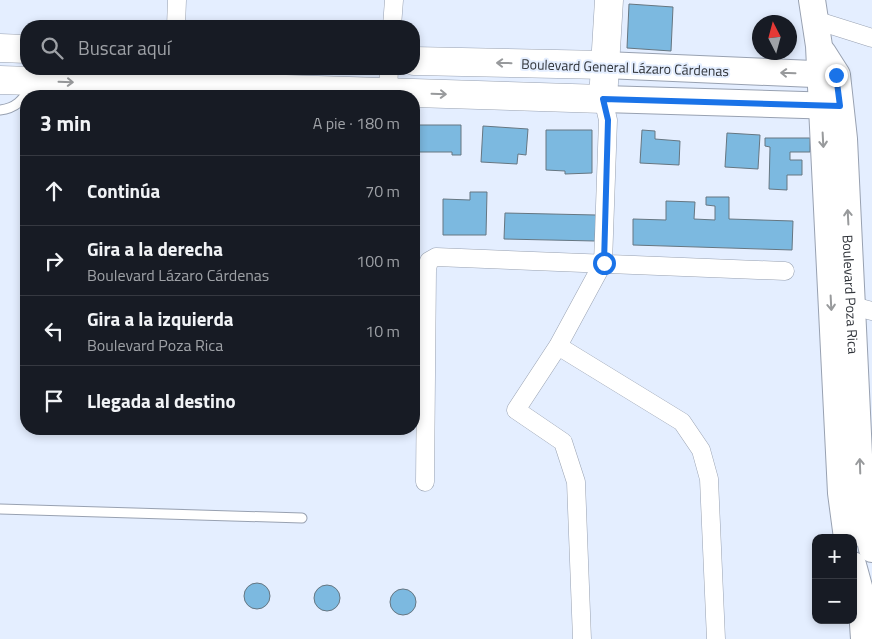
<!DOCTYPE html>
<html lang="es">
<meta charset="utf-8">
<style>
body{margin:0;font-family:"Titillium Web",sans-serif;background:#20242c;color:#f1f3f6}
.controls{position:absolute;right:15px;bottom:15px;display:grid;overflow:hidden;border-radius:10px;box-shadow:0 2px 8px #0003}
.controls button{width:45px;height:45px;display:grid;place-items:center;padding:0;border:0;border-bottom:1px solid #363941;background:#171b24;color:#f1f3f6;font:25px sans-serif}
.compass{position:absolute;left:752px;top:15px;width:45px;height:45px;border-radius:50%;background:#171b24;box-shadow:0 2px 8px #0003;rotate:354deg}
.stop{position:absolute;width:15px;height:15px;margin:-11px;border:4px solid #1a73e8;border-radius:50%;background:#fff}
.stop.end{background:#1a73e8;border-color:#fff;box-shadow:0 1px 5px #0008}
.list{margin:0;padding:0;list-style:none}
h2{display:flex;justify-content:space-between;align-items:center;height:65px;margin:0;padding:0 20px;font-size:21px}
h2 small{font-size:16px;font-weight:400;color:#9ea1a6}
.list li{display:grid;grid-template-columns:32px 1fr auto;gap:15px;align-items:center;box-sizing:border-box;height:70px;padding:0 20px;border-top:1px solid #363941}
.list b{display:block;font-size:19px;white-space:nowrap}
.list p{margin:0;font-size:16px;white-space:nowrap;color:#9ea1a6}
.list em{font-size:16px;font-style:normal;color:#9ea1a6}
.icon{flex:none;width:28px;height:28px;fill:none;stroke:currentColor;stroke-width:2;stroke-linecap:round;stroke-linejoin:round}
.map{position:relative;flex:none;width:872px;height:639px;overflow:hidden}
.search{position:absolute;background:#171b24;box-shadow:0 2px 8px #0003;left:20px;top:20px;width:400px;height:55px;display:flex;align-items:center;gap:12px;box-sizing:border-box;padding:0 18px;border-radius:20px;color:#9ea1a6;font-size:19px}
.panel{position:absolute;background:#171b24;box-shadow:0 2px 8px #0003;left:20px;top:90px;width:400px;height:345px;border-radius:20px}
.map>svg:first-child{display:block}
.building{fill:#7cb9e0;stroke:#667681}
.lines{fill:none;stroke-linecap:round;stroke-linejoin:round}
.service-casing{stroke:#98a1b1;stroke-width:11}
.minor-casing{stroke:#98a1b1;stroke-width:19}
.secondary-casing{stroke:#98a1b1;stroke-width:28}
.primary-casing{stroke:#98a1b1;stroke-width:29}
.service{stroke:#fff;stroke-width:9}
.minor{stroke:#fff;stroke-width:18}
.secondary{stroke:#fff;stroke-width:26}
.primary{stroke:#fff;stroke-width:28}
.oneway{stroke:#989a9c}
.route{stroke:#1a73e8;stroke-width:6}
.labels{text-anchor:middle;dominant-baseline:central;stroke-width:4;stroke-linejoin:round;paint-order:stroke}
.street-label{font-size:14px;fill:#30343a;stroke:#e4eeff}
</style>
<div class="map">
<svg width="872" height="639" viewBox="0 0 872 639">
<rect width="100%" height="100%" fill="#e4eeff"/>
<path class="building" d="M629,4l44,3 -2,44 -44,-3z
M415,125h46v30h-9v-3h-37z
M483,126l45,3 -2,26 -8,-1 -1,10 -36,-2z
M546,130h46v43l-27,1v-3l-19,-1z
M642,130l13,1v8l25,2 -1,24 -39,-2z
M727,133l33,2 -2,34 -33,-2z
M765,138h45v14h-20v8h12v15h-15v15l-18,-1 1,-42 -5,-1z
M470,192h17l-1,43h-43v-36l27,1z
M706,197h23v22l64,2 -1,29 -159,-5v-26l33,1v-19l29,1 -1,17 21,1v-14l-9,-1z
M505,213l91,2 -1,26 -91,-2z
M244 596a13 13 0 1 1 26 0a13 13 0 1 1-26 0Z
M314 598a13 13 0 1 1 26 0a13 13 0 1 1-26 0Z
M390 602a13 13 0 1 1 26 0a13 13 0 1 1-26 0Z"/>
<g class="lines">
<g class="service-casing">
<path id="service" d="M0,110c17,-2 22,-10 32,-24
M0,509l302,9"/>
</g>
<g class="minor-casing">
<path id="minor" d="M815,20l57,18
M176,26l1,-26
M392,26l2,-26
M388,92l1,-23
M853,306l19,5
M558,346l124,76 19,28 8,29 7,160
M425,482l2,-213 2,-8 7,-4 349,14
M582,639l-6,-157 -13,-40 -47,-32 42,-64 45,-83 5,-143 -5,-21"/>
</g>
<g class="secondary-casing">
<g id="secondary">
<path d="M812,0l7,46 22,447 6,45"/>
<path id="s1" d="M823,53l14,22 7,64 17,358 11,52"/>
<path d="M605,65l231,10"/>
<path d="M603,99l234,7"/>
<path d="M853,565l8,29 3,45"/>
</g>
</g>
<g class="primary-casing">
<path id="primary" d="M0,48l26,1
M414,61l191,4
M0,80l603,19 6,-99"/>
</g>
<use href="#service" class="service"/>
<use href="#minor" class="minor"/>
<use href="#secondary" class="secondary"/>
<use href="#primary" class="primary"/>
</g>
<defs><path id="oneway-shaft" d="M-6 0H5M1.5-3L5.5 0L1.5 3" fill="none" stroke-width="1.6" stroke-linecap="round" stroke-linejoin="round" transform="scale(1.25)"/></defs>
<g class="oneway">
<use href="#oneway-shaft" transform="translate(504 63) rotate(-179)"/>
<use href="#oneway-shaft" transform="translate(788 73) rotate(-178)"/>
<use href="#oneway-shaft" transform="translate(66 82) rotate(2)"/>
<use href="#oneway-shaft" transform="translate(439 94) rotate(2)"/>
<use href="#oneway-shaft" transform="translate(823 140) rotate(87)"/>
<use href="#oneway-shaft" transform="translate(848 217) rotate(-93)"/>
<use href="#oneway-shaft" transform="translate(831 303) rotate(87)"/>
<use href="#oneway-shaft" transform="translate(860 466) rotate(-92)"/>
</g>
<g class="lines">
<path class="route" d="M604,263l4,-143 -5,-21 237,7 -4,-31"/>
</g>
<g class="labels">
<g class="street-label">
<text transform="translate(625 67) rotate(2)">Boulevard General Lázaro Cárdenas</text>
<text stroke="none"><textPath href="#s1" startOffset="246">Boulevard Poza Rica</textPath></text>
</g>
</g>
</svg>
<div class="controls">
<button>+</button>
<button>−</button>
</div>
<svg class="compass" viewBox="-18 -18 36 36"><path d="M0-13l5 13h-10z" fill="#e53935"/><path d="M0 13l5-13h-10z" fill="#9ea1a6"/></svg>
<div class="stop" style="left:604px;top:263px"></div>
<div class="stop end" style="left:836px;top:75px"></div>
<div class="search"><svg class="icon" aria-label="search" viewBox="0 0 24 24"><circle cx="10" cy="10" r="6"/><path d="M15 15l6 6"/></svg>Buscar aquí</div>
<section class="panel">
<h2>3 min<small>A pie · 180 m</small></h2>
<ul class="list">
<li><svg class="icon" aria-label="ahead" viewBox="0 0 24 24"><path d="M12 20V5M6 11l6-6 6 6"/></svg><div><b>Continúa</b></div><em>70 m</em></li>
<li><svg class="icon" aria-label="right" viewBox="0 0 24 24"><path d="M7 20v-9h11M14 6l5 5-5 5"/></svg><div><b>Gira a la derecha</b><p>Boulevard Lázaro Cárdenas</p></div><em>100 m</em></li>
<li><svg class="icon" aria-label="left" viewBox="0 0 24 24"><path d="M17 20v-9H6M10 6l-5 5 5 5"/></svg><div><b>Gira a la izquierda</b><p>Boulevard Poza Rica</p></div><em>10 m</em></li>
<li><svg class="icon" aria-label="arrive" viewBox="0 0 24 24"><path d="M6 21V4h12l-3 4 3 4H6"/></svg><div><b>Llegada al destino</b></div></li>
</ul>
</section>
</div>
